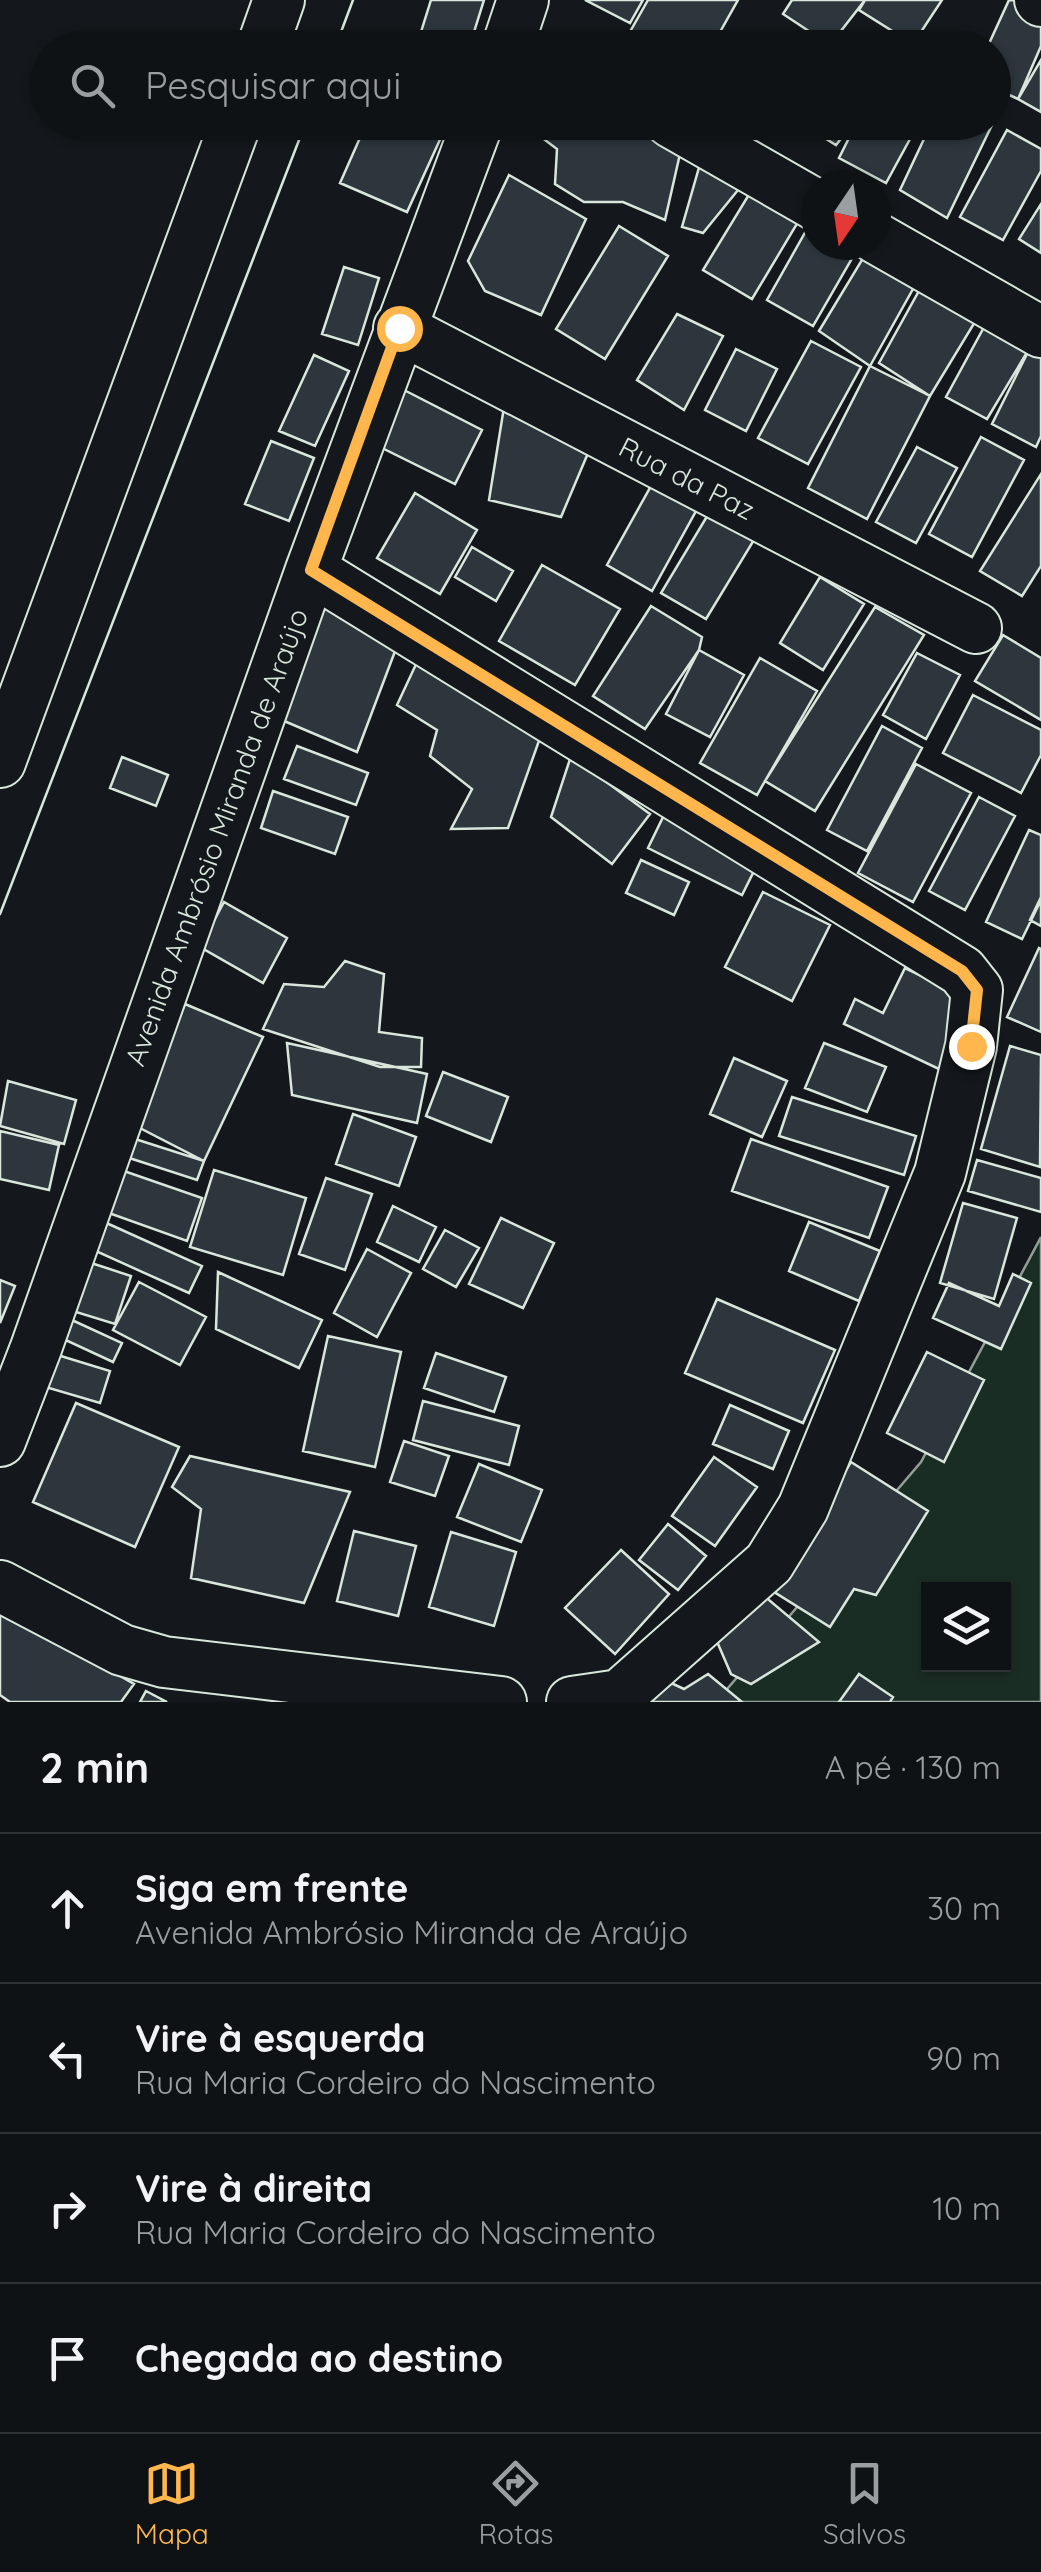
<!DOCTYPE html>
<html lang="pt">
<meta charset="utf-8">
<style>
body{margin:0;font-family:Quicksand,sans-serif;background:#1d2022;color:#f1f3f6}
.controls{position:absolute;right:30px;bottom:30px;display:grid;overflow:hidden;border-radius:0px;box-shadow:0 2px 8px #0004}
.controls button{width:90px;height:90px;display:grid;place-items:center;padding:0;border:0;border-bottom:2px solid #2f3234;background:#0f1215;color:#f1f3f6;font:50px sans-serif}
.compass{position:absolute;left:801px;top:170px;width:90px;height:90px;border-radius:50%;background:#0f1215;box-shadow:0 2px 8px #0004;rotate:193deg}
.stop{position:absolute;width:30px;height:30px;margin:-22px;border:8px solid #ffb74d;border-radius:50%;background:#fff}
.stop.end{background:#ffb74d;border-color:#fff;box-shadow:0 2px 10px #0008}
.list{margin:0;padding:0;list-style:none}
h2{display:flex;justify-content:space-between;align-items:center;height:130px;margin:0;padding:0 40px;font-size:42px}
h2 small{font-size:32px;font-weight:400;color:#9b9ea0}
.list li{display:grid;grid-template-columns:65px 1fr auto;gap:30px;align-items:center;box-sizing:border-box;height:150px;padding:0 40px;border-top:2px solid #2f3234}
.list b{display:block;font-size:38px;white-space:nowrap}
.list p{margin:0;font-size:32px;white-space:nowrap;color:#9b9ea0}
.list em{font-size:32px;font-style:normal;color:#9b9ea0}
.icon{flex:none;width:55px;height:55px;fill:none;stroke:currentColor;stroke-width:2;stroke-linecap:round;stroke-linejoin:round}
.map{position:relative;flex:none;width:1041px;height:1702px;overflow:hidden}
.search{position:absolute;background:#0f1215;box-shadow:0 2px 8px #0004;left:30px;right:30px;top:30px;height:110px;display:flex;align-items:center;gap:25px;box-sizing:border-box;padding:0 35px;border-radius:55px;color:#9b9ea0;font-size:38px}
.sheet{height:730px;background:#0f1215}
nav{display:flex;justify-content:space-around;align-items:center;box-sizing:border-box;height:140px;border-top:2px solid #2f3234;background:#0f1215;font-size:28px;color:#9b9ea0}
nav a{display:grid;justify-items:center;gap:5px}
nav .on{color:#ffb74d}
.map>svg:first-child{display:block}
.green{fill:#1a2d24;stroke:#939e99;stroke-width:2.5;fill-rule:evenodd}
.building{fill:#2c363c;stroke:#d8e6dc;stroke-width:2.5}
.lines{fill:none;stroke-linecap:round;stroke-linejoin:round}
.street-casing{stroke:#d8e6dc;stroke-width:54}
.street{stroke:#14181c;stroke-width:50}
.tram{stroke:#d8e6dc;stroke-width:2.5}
.route{stroke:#ffb74d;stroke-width:12}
.labels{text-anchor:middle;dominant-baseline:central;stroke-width:8;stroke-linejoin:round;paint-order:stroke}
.street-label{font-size:28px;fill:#d8e6dc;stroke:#14181c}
</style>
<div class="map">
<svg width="1041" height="1702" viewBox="0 0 1041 1702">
<rect width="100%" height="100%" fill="#14181c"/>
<path class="green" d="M1041,1237v465h-325l205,-240zM928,1590h76v74h-76z"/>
<path class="building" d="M431,0h53l-15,48h-53z
M585,0h58l-13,23z
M648,0h90l-27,48h-49l-31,-18z
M792,0h73l-35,45 -47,-31z
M865,0h77l-29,44 -54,-34z
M1009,0l32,2v44l-23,53 -24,-11v-40h-7z
M781,34l22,14h-30z
M1041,60v52l-23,-13z
M367,122h81l-41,90 -67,-29z
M549,122h95l38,23 -17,75 -42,-18h-39l-29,-18 2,-35 -16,-12z
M799,122h55l-18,23z
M857,122h22l31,17 -24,44 -47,-25z
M932,122l61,1 -46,95 -47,-28z
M1007,130l34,19v22l-38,69 -43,-23z
M700,164l47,15 -44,54 -21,-6z
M509,175l77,44 -45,96 -56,-24 -17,-30z
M756,183l48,29 -52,87 -49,-29z
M1041,204v49l-22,-14z
M811,222l5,3v20l42,3 -45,78 -46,-26z
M619,226l49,30 -63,103 -49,-30z
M868,250l50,30 -48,86 -51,-35z
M344,267l35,11 -21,67 -36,-11z
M925,280l56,32 -51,84 -51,-33z
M677,314l46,22 -39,74 -47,-30z
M989,318l43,26 -45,75 -41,-22z
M811,341l50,26 -53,97 -50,-26z
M1032,344l9,5v87l-5,11 -44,-23z
M736,349l41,20 -31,62 -41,-21z
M314,355l35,16 -34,75 -36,-15z
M870,366l60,30 -63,123 -59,-31z
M404,390l78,40 -27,54 -79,-39z
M505,401l86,45 -30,71 -72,-17z
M981,437l43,23 -52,97 -43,-23z
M271,441l43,17 -25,63 -44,-17z
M917,447l40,21 -41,75 -40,-21z
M1041,474v92l-19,30 -42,-25z
M656,477l45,25 -49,89 -45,-26z
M415,493l62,37 -37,64 -63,-36z
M712,508l45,27 -51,84 -45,-26z
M472,547l41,24 -17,30 -41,-24z
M542,565l78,44 -45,76 -76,-44z
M820,577l44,27 -41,66 -43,-27z
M316,600l81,46 -40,106 -80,-34z
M651,606l51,31 -3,13 -54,79 -52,-33z
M875,607l49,28 -109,176 -50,-30z
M1003,635l38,23v62l-66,-39z
M699,650l45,25 -34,62 -44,-23z
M917,653l43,22 -34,64 -43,-24z
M760,658l57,33 -60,104 -57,-32z
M418,660l122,78 -32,90 -57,1 21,-40 -42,-33 7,-26 -40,-25z
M973,695l68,35v25l-20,38 -78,-40z
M882,726l40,22 -55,103 -40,-21z
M297,746l71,27 -12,32 -72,-26z
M571,756l79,58 -38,50 -61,-47z
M122,757l46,18 -12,31 -46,-18z
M916,764l55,29 -58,109 -55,-29z
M273,791l75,26 -13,37 -74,-26z
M979,797l36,19 -50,94 -36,-19z
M666,811l95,46 -19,38 -94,-47z
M1029,830l12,5v65l-19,39 -36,-17z
M641,860l48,22 -15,33 -48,-22z
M763,892l67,33 -38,76 -67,-34z
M1041,897v29l-11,-6z
M224,902l63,36 -24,45 -63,-36z
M1039,948l2,1v83l-34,-15z
M345,961l39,13 -5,58 43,6 -1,29h-41l-117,-38 21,-45 40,3z
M905,968l52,25 -5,51 -13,25 -95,-45 11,-25 28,14z
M185,1004l78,33 -59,124 -70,-36z
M287,1043l140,31 -10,49 -125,-28z
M824,1043l62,24 -19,45 -62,-24z
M1010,1046l31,9 -1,112 -59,-18z
M734,1058l53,23 -25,56 -52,-23z
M443,1072l65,25 -17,45 -65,-26z
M8,1081l68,19 -12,44 -64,-18z
M792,1097l124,39 -12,39 -125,-39z
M353,1114l63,23 -17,49 -63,-22z
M0,1131l59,14 -10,45 -49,-11z
M132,1138l72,23 -7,19 -77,-25z
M751,1139l137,48 -19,51 -137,-47z
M977,1160l64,18v34l-73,-21z
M121,1170l81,28 -15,43 -81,-29z
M214,1170l92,28 -23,77 -93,-28z
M326,1178l46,16 -27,76 -46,-16z
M963,1203l54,15 -23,81 -54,-16z
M393,1206l43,21 -17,35 -42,-20z
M501,1218l53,25 -31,65 -54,-24z
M102,1221l100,45 -13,27 -100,-45z
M809,1222l71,29 -21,50 -70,-30z
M445,1230l34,18 -23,39 -33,-18z
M367,1249l44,24 -34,64 -43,-24z
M79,1259l52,17 -16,48 -52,-16z
M218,1272l104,48 -23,48 -83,-39z
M1013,1274l18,9 -30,66 -68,-31 16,-35 50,23z
M0,1280l15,6 -15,37z
M139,1282l67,35 -26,48 -67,-35z
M717,1299l118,51 -32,73 -118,-50z
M61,1315l61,28 -9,19 -54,-25z
M328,1336l73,16 -26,115 -72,-16z
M927,1352l57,28 -40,82 -57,-29z
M51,1353l59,18 -10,32 -58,-17z
M436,1353l70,24 -12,35 -70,-24z
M423,1401l96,25 -10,39 -96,-25z
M76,1403l103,44 -44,100 -102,-45z
M730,1405l59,26 -16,38 -60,-25z
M404,1441l45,15 -14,40 -45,-14z
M190,1456l160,36 -46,111 -113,-25 10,-69 -29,-22z
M714,1457l43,30 -42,59 -43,-30z
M851,1462l77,49 -52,84 -22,-6 -24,38 -59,-37z
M479,1464l63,26 -21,52 -64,-25z
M668,1524l38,32 -28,34 -39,-30z
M354,1531l62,15 -18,70 -61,-15z
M451,1532l65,20 -22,74 -65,-19z
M621,1550l48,44 -54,60 -50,-46z
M750,1584l69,58 -68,42 -20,-10 -19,-44z
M0,1607l134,77 -13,18h-111l-10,-7z
M708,1674l34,28h-116l30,-26 28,13z
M859,1674l34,23 -3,5h-51z
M146,1691l21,11h-27z"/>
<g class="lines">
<g class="street-casing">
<path id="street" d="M1040,0l1,1
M262,48l17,-48
M507,48l16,-48
M671,122l145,83
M876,238l165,94
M399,328l577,300
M311,570l651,401 15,19 -6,56 -31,127 -137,335 -34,55 -149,132 -48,7
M0,762l236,-640
M0,1441l36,-93 275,-778 167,-448
M0,1586l122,64 42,12 337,40"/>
</g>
<use href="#street" class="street"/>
<path class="tram" d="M335,48l18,-48
M0,914l306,-792"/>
</g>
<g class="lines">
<path class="route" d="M399,328l-88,242 651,401 15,19 -6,56"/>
</g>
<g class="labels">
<g class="street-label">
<text transform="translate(687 478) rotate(27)">Rua da Paz</text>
<text transform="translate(216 837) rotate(-70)">Avenida Ambrósio Miranda de Araújo</text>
</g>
</g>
</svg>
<div class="controls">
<button><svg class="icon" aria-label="layers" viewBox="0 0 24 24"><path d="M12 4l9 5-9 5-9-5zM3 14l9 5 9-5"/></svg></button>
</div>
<svg class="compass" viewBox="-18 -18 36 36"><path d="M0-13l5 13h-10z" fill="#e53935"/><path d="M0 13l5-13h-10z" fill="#9b9ea0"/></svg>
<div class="stop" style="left:399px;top:328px"></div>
<div class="stop end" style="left:971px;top:1046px"></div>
<div class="search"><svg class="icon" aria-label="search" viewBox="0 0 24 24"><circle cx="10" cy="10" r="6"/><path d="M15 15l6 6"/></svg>Pesquisar aqui</div>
</div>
<section class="sheet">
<h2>2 min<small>A pé · 130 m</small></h2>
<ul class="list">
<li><svg class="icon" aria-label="ahead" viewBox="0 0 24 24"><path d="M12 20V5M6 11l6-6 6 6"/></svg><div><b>Siga em frente</b><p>Avenida Ambrósio Miranda de Araújo</p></div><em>30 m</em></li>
<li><svg class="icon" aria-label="left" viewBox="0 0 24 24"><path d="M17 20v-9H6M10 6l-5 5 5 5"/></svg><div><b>Vire à esquerda</b><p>Rua Maria Cordeiro do Nascimento</p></div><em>90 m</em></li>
<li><svg class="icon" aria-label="right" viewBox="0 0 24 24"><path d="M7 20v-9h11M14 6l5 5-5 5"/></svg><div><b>Vire à direita</b><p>Rua Maria Cordeiro do Nascimento</p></div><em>10 m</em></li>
<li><svg class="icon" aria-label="arrive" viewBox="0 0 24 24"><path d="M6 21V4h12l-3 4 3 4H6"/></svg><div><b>Chegada ao destino</b></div></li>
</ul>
</section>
<nav>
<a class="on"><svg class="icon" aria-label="map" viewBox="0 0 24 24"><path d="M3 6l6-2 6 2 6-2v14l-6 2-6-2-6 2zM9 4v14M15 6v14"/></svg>Mapa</a>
<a><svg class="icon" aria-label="directions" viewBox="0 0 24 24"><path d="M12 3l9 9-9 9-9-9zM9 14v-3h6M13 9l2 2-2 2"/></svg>Rotas</a>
<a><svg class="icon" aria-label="saved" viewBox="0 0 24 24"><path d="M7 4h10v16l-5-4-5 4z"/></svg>Salvos</a>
</nav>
